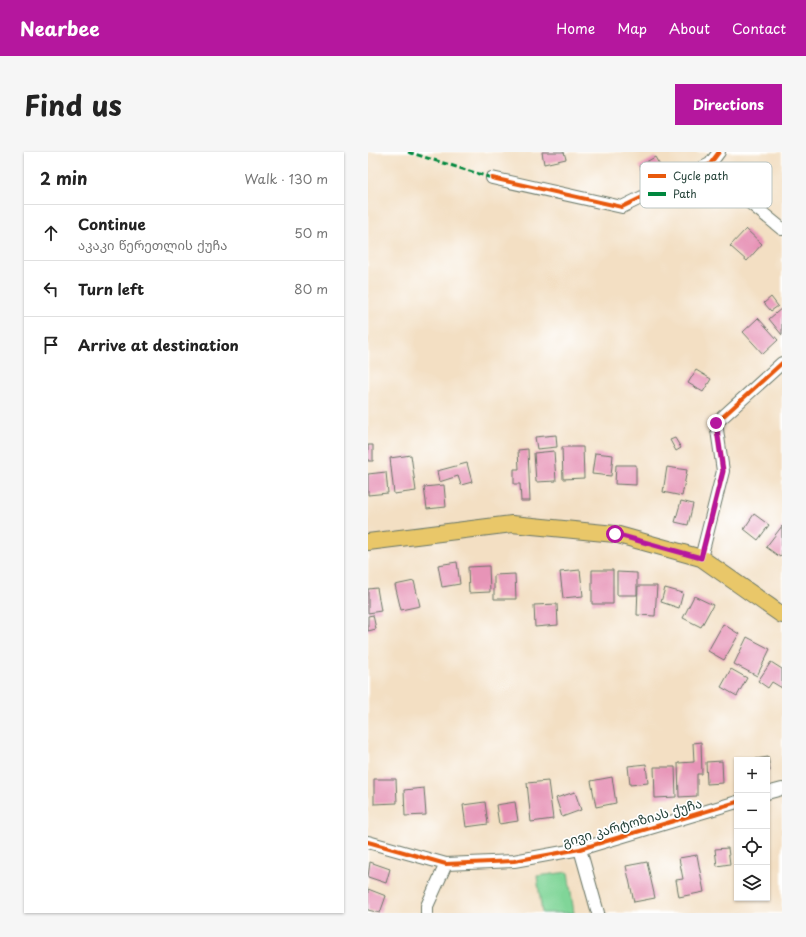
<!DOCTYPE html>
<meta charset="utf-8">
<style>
body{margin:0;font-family:"Playpen Sans","Noto Sans Georgian",sans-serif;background:#f6f6f6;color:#222}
.controls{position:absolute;right:12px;bottom:12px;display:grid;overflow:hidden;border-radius:0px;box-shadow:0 1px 3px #0004}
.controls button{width:36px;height:36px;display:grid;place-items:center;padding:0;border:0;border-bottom:1px solid #e0e0e0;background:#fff;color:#222;font:20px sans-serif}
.stop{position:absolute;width:12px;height:12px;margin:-9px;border:3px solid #b5179e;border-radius:50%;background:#fff}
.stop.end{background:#b5179e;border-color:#fff;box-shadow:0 1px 4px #0008}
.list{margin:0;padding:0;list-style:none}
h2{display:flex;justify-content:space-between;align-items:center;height:52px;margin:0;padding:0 16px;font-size:17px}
h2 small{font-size:13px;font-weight:400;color:#767676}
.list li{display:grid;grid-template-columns:26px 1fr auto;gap:12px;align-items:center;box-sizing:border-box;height:56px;padding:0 16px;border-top:1px solid #e0e0e0}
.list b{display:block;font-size:15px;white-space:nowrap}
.list p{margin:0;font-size:13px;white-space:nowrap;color:#767676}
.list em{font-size:13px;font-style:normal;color:#767676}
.icon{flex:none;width:22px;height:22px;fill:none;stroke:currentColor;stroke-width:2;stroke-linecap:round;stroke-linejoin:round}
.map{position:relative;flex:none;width:414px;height:761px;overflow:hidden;border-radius:0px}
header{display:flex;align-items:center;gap:24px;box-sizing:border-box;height:56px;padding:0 20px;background:#b5179e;color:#fff}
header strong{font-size:19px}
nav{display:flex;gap:22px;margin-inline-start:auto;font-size:14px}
.intro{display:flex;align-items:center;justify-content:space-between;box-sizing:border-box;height:96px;padding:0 24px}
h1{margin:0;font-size:28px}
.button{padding:10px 18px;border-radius:0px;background:#b5179e;color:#fff;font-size:14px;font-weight:700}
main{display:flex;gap:24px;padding:0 24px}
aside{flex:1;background:#fff;border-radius:0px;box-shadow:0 1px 3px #0004}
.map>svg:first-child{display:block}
.green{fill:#80d598;stroke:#508966}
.building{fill:#e794b7}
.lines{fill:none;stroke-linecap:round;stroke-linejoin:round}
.minor-casing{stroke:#697666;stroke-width:14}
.major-casing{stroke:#697666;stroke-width:18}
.minor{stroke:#fff;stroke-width:12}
.major{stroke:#e9c769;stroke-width:16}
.quiet{stroke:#00873e;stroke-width:3;stroke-dasharray:6 3;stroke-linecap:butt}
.cycleway-casing{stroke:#fff;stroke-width:6}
.cycleway{stroke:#e8590c;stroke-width:4}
.route{stroke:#b5179e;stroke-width:5}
.labels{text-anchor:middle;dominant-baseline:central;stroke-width:3.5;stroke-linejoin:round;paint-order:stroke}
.street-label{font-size:13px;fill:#1f3d34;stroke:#fff}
.key{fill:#fff;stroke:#bcc5c2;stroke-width:1}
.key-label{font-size:11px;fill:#1f3d34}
</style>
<header>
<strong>Nearbee</strong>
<nav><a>Home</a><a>Map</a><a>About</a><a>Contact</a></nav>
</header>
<div class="intro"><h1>Find us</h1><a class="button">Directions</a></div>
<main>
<aside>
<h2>2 min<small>Walk · 130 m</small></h2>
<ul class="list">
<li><svg class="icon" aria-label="ahead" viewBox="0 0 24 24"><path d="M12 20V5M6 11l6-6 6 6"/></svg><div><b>Continue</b><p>აკაკი წერეთლის ქუჩა</p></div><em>50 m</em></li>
<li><svg class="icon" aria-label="left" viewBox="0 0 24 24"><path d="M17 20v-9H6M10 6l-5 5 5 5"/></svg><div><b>Turn left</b></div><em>80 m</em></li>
<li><svg class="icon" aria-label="arrive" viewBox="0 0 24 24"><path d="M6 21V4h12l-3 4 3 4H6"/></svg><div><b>Arrive at destination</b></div></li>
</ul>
</aside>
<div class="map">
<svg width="414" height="761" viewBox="0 0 414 761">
<rect width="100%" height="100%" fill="#fff"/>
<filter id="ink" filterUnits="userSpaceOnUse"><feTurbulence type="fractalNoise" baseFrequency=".025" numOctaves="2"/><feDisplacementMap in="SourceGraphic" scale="8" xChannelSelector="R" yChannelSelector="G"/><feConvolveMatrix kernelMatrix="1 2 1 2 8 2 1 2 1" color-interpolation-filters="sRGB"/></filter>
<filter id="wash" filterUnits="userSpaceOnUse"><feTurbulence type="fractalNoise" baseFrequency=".012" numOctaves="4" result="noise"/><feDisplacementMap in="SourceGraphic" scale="16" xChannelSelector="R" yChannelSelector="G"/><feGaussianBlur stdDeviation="0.9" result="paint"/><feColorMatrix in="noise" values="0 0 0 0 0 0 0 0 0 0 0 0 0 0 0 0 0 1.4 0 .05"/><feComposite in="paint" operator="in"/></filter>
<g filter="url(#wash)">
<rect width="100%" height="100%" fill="#f3dfc3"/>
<path class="green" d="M200,720l6,41h-32l-5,-37z"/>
<g id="blocks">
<path class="building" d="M174,0h22l2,7 -22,5z
M287,5l11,19 -15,10 -12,-20z
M378,77l16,15 -15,17 -17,-15z
M403,145l7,9 -7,5 -7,-8z
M414,156v27l-13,-16z
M390,166l20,22 -15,14 -20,-22z
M328,218l15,9 -8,13 -15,-9z
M188,283l1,12 -20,2 -2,-12z
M307,286l6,10 -5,3 -6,-11z
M0,293h5v16h-5z
M194,295h21l1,31 -21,1z
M160,297l2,52h-9l-1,-17h-6v-15h5l-1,-19z
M186,299l2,30 -20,1 -2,-29z
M227,301l18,2 -2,21 -19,-2z
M43,303l5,36 -22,3 -4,-36z
M99,311l5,19 -11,3 -3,-9 -19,6 -2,-11z
M248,313h20v20l-21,-1z
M299,315l20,3 -5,26 -19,-4z
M18,320l2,21 -20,2v-21z
M76,333l2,22 -19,2 -3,-22z
M313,349l12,3 -5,21 -13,-3z
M386,362l15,11 -11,15 -14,-11z
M414,374v28l-2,3 -14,-10z
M89,410l3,22 -18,3 -4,-22z
M121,414l1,26 -21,1 -1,-26z
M212,418l3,26 -20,2 -3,-26z
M224,418h21v34h-21z
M249,420l20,1v22h-20z
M147,422l1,25h-22v-24z
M46,429l6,25 -19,4 -6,-25z
M270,434h19l-2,30 -18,-1z
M9,436l4,23 -13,2v-24z
M297,436l18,5 -4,15 -18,-6z
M326,444l19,9 -12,22 -18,-9z
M189,452l1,21 -23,2 -1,-22z
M5,463l3,14 -8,2v-15z
M355,472l16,10 -15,26 -16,-9z
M379,485l23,12 -13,27 -23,-12z
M403,510l11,7v19l-10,-6 -4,6 -10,-7z
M363,517l16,9 -10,18 -16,-9z
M333,590l1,32h-5v22l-18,1 -1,-34 16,-1 -1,-19z
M400,605l2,14h-3v-11l-11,-1z
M354,609l1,22 -16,1 -1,-22z
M278,612l2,19 -18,2 -2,-19z
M286,615h21l1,30 -21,1z
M244,625l4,26 -20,4 -5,-26z
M6,627h22l1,24 -23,1z
M180,629l5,38 -22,3 -4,-39z
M56,636l2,27 -21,1 -1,-26z
M207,640l6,18 -19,7 -6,-19z
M117,650l3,22 -22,3 -3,-22z
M147,650l3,19 -19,3 -3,-19z
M360,696l2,16 -13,2 -2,-17z
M329,703l7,37 -25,5 -3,-17 7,-1 -4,-21z
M2,710l20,7 -4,14 -18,-6z
M279,710l8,36 -21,4 -8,-36z
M0,737l18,7 -6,17 -12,-3z"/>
</g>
</g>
<g filter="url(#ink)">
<use href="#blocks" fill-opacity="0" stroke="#697666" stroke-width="1"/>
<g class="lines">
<g class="minor-casing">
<path id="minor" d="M342,12l33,33 39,32
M124,26l130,29 88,-43 9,-12
M333,406l22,-87 -7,-48 66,-60
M399,641l15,-4
M0,690l78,22 68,-3 66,-12 157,-47
M212,697l18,64
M59,761v-7l19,-42"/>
</g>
<g class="major-casing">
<path id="major" d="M0,390l144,-18 103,10 86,24 81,57"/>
</g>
<use href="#minor" class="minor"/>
<use href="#major" class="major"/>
<path class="quiet" d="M40,0l84,26"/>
<g class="cycleway-casing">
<path id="cycleway" d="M124,26l130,29 88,-43 9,-12
M333,406l22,-87 -7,-48 66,-60
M0,690l78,22 68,-3 66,-12 157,-47"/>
</g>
<use href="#cycleway" class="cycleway"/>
</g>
</g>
<g class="lines" filter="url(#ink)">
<path class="route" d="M247,382l86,24 22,-87 -7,-48"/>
</g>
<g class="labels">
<g class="street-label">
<text transform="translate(264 670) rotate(-16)">გივი კარტოზიას ქუჩა</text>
</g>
</g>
<rect x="272" y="10" width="132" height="46" rx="6" class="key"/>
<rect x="280" y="22" width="18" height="4" fill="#e8590c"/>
<rect x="280" y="40" width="18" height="4" fill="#00873e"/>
<g class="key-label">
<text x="305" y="28">Cycle path</text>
<text x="305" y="46">Path</text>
</g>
</svg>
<div class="controls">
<button>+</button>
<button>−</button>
<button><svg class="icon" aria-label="locate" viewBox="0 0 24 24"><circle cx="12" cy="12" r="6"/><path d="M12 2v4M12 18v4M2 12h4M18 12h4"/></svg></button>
<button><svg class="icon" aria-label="layers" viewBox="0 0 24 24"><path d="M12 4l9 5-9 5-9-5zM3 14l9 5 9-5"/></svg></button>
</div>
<div class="stop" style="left:247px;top:382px"></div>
<div class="stop end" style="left:348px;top:271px"></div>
</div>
</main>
